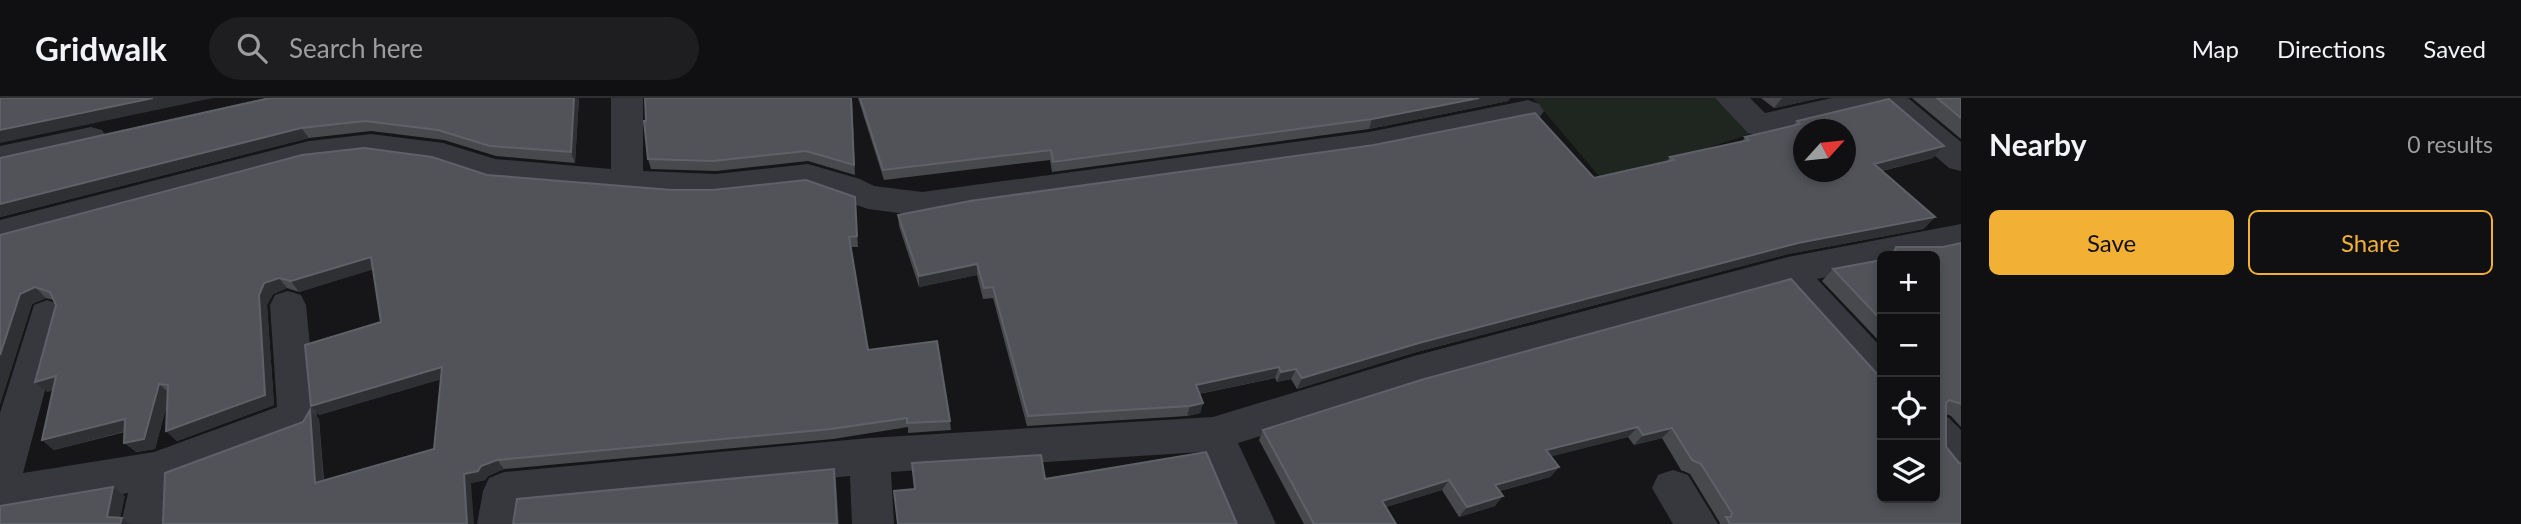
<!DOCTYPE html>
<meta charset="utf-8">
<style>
body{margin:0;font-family:Lato,sans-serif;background:#1e1e20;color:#f1f3f6}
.controls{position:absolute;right:21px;bottom:21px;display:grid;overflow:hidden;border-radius:10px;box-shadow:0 4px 10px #0003}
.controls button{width:63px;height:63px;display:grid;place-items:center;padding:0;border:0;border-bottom:2px solid #303032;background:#101012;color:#f1f3f6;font:35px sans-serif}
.compass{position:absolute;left:1793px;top:21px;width:63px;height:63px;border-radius:50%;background:#101012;box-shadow:0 4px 10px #0003;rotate:63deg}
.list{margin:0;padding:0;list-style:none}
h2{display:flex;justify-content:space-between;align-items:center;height:91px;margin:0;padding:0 28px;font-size:30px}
h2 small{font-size:23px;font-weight:400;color:#9c9d9f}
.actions{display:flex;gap:14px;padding:21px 28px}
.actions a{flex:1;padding:16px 0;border:2px solid #f2b134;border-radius:10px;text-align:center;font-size:24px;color:#f2b134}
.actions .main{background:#f2b134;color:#111}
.icon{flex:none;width:38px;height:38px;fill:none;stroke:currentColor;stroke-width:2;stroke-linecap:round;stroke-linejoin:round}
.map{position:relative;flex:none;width:1961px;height:426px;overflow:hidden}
header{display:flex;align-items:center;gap:42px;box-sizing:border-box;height:98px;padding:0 35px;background:#101012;border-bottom:2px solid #303032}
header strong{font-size:33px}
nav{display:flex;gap:38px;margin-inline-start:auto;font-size:24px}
.search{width:490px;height:63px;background:#1e1e20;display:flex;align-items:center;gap:18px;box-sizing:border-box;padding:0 24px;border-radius:38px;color:#9c9d9f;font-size:26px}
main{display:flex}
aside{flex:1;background:#101012}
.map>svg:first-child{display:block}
.green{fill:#1e261f}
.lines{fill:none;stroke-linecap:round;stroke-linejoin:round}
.minor{fill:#37383d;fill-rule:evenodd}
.wall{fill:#47494d}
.shaded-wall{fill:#2f3033}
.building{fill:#525359;stroke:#5f6168;stroke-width:2;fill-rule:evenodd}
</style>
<header>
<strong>Gridwalk</strong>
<div class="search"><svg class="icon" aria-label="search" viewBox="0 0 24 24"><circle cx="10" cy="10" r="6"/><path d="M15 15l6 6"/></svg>Search here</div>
<nav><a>Map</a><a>Directions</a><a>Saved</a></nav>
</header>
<main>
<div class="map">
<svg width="1961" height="426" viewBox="0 0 1961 426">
<rect width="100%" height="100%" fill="#161618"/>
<path class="green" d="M1533,0h181l39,35 -149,49z"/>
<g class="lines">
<path class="minor" d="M611,0h32v73l73,3 92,-10 52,15 14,7 48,6 447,-60 159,-32 11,4 5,7 -5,7 -11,4 -159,32 -447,62 -54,-7 -60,-21 -92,10h-40l-183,-15 -54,-18 -68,-9 -62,7 -309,83v-26l309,-79 62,-7 72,9 52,16 116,10z
M1715,0h35l15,15 67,-15h76l53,44v29l-12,-3 -69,-60 -121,28 -11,-3z
M91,29l11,3 5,8 -5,8 -102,22v-22z
M1961,126v26l-31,6h-48v10l-65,13 65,69v41l-14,-5 -87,-97 -367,101 -176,55 38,81h-42l-33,-72 -310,20 3,52h-42l-2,-48 -328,32 -3,16h-42l6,-33 6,-13 15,-6 365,-34 344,-21 201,-61 374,-99z
M288,193l13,4 5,10 11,112 -6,12 -139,52 -9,43h-42l7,-31 -128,22v-102l34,-108 13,-5 13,5 5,10 -42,158 131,-21 123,-45 -7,-102 5,-10z
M1935,315l14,5 12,12v46l-14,-5 -12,-14z
M1673,372l15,5 30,49h-45l-21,-36 6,-13z"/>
</g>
<path class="wall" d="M579,0l-4,65 -79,-7 -52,-16 -73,-9 -62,7 -309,79v-59z
M645,0h207l3,77 -47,-14 -92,10 -65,-2 -3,-10z
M858,0h652l-2,3 -139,28 -317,43 -2,-12 -166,20z
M1761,0h59l-46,10z
M1912,0h49v41z
M1797,23l147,25 -11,12 -51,13 53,46 -12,12 -135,25 -375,99 -116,36 -6,-10 -14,3 -2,-4 -76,16 4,9 -3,10 -13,3 -160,10 -34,-128 -10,1 -6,-24 -58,12 -20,-61 -1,-11 696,-37 72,-16 4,-5 72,-15 3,-5 48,-12z
M487,77l185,15 183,7 3,50h-7l17,103 82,71 1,9 -43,3v-6l-75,12 -329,30 -16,7 -3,4 -14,3 -308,41 140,-102 7,-12 9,9 5,62 110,-32 7,-70 -122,36 -8,-9 70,-84 -8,-53 -74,23 -12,-4 -14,6 -6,11 7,100 -97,36 -11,-10 1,-27 -12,45 -19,3 -11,-20 -71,18 -12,-10 11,-50 -6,2 9,-87 -2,-5 -8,-2 -14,6 -32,100v-169z
M1961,145v184l-10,-11 -5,-2v33l15,77h-242l1,-1 -30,-49 -9,-4 -19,-32 -28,7 -6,-8 -77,19 8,11 -9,10 -50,14 -5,15 -36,11 -17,-27 -56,17 10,17h-92l-45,-84 4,-10 528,-151 91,219 53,-242h-48l9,-9h47z
M1882,162v84l-60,-63 11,-12z"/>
<path class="shaded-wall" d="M153,0h60l-213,45v-13z
M574,0h5l-4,65 -4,-11z
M851,0h1l3,77 -1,-10z
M1479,0h31l-2,3 -139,28 3,-10z
M1782,0h38l-46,10z
M301,30l8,10 -309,79v-13z
M1944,48l-11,12 -69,17 10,-11z
M1935,119l-12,12 -135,25 -375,99 -116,36 5,-11 117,-35 379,-100z
M371,159l7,11 -79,24 -8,-11z
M977,166v11l-58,12v-11z
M279,180l8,10 -14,6 -6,11 7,100 -97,36 -11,-10 93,-136 5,-12z
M35,189l11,11 -14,6 -32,100v-49l20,-61z
M442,269l7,10 -130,38 -8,-9z
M1279,269l-4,11 -82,17 3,-10z
M1296,271l-5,10 -14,3 4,-10z
M56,278l12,10 -21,6 -12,-10z
M159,286l11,10 -15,55 -19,3 -12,-9z
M1203,305l-3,10 -13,3 3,-10z
M310,312l9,9 5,73 -9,-9z
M125,321l12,9 -83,22 -12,-10z
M1638,329l-10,10 -90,23 8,-10z
M1672,330l-10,10 -28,7 9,-10z
M497,362l7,9 -16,7 -3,4 -14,3 3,41h-7l-3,-50z
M1559,369l-9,10 -62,17 7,-9z
M834,371l2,11 3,44h-2z
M1449,382l-7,10 -66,20 6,-9z
M113,389l12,9 -6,28 -12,-7z
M1503,398l-8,10 -36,11 8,-10z
M122,420l9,6h-11z"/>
<path class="building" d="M0,0h153l-153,32z
M270,0h304l-3,54 -81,-6 -52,-16 -73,-9 -64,7 -301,76v-46z
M645,0h206l3,67 -48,-14 -93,10 -65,-2 -4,-38h2z
M860,0h619l-107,21 -319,43 -2,-12 -168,20z
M1937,0h24v20z
M1889,1l55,47 -70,18 61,53 -137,26 -379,100 -117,35 -6,-9 -15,3 -2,-5 -83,18 7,18 -13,3 -162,10 -35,-129 -9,1 -7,-24 -58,12 -21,-61 72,-14 404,-56 161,-32 59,65 80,-18 -4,-3 79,-17 -4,-3 55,-13 -3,-3zM1803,32h42v42h-42z
M364,50l68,9 55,18 185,15h41l93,-10 49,17 2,39 -8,1 19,113 69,-9 13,80 -43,2v-5l-76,11 -334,31 -16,6 -3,5 -14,3 3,50h-304l2,-51 138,-51 7,-12 5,73 119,-34 8,-82 -131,39 -6,-61 76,-23 -10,-65 -80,24 -12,-3 -15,5 -5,12 6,100 -99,36 2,-46 -9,-1 -15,55 -20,4 1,-24 -83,21 14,-64 -21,6 21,-77 -6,-13 -15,-5 -15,7 -20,61v-120l302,-80z
M1961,145v161l-12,-4 -3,3v44l13,16h2v61h-231l-4,-7h5l1,-4 -31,-49 -9,-4 -20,-32 -29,7 -5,-8 -92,23 13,17 -64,18 8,11 -36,11 -18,-27 -67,21 14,23h-82l-51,-94 158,-50 370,-101 87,96 4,1v122h53v-242h-41l2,-9h47z
M1882,162v61l-49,-52z
M1206,354l31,72h-339l-4,-33 21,-2 -3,-26 129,-8 4,24z
M834,371l3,55h-324l4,-25z
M113,389l-6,30 15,1 -2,6h-120v-18z"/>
</svg>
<div class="controls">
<button>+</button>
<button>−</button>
<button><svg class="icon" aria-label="locate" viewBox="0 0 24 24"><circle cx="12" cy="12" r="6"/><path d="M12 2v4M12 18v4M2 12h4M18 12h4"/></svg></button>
<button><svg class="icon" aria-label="layers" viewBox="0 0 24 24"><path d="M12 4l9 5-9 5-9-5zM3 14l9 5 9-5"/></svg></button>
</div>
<svg class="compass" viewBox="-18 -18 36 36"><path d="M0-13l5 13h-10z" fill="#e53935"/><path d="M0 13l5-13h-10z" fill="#9c9d9f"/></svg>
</div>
<aside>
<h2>Nearby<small>0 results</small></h2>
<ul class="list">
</ul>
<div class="actions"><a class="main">Save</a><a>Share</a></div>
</aside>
</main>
